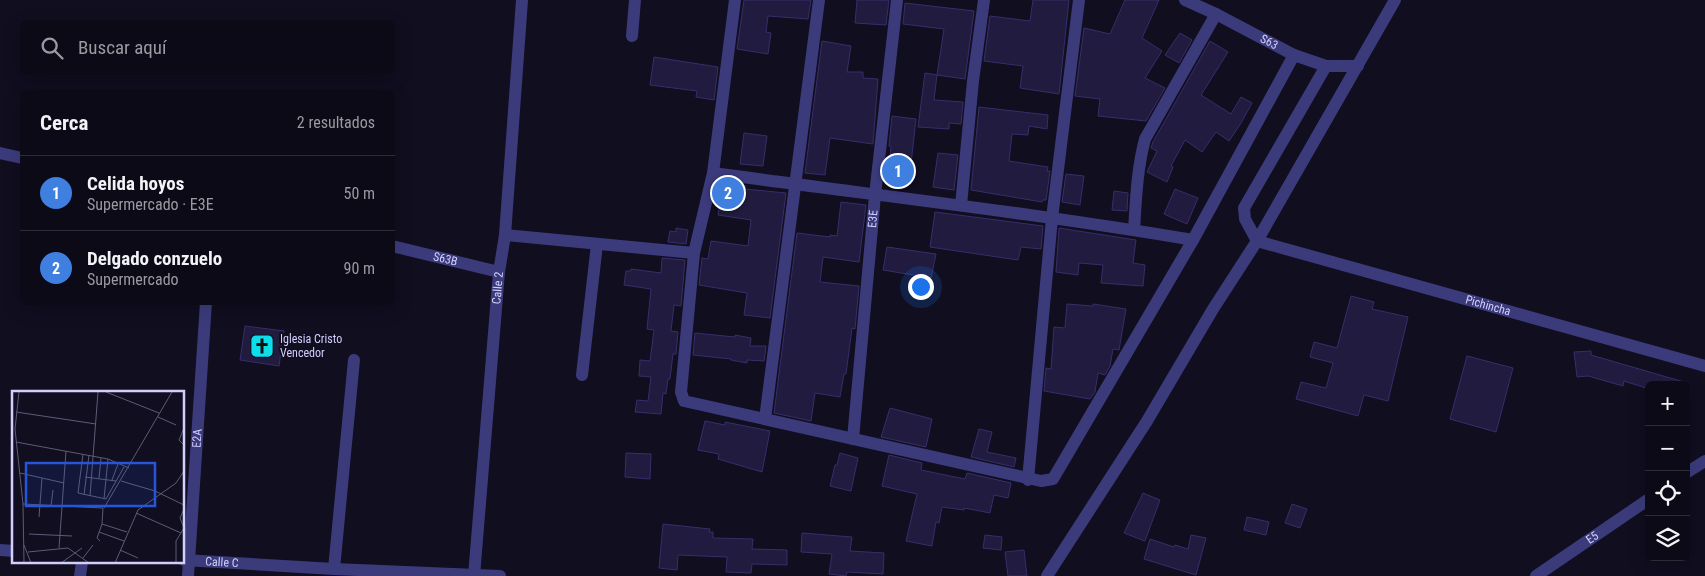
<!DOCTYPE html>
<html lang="es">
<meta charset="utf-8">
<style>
body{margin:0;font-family:"Roboto Condensed",sans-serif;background:#151320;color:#f1f3f6}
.controls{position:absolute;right:15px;bottom:15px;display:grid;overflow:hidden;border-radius:8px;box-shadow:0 5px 20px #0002}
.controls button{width:45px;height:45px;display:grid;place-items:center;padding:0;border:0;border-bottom:1px solid #2c2b36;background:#0c0a17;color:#f1f3f6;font:25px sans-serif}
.you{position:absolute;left:920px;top:286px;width:18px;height:18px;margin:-12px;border:4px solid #fff;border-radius:50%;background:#1a73e8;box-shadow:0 0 0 8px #1a73e833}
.badge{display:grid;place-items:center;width:32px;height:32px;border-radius:50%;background:#2563eb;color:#fff;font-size:16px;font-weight:700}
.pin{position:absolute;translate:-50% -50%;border:2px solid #fff;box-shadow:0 1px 5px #0006}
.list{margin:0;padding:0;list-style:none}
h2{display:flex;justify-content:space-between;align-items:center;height:65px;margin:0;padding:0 20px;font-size:21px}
h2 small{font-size:16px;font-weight:400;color:#9a9aa1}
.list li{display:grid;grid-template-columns:32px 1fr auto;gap:15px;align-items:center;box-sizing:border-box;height:75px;padding:0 20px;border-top:1px solid #2c2b36}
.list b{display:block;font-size:19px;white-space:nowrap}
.list p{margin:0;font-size:16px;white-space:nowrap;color:#9a9aa1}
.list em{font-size:16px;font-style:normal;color:#9a9aa1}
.icon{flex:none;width:28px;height:28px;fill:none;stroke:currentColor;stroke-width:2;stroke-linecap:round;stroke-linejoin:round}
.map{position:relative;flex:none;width:1705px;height:576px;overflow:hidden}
.search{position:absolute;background:#0c0a17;box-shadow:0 5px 20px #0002;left:20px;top:20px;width:375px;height:55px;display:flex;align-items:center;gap:12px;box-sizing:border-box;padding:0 18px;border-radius:8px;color:#9a9aa1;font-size:19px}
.panel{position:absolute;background:#0c0a17;box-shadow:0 5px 20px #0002;left:20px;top:90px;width:375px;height:215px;border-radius:8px}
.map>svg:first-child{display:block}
.building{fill:#211b3f;stroke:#372e6a}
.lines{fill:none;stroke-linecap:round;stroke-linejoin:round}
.street{stroke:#3b3b7c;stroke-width:12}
.labels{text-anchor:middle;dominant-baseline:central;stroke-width:4;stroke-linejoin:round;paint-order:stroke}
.street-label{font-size:12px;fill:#d2cffc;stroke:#100e1f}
.poi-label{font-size:12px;fill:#d2cffc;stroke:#100e1f;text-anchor:start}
.inset-road{fill:none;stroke:#5e5b77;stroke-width:1}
.view{fill:#2654da;fill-opacity:0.15;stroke:#2654da;stroke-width:2.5}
.inset-edge{fill:none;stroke:#d2cffc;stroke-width:2.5}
</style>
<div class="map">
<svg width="1705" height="576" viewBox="0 0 1705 576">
<rect width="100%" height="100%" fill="#100e1f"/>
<path class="building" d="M744,0h67l-3,19 -40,-3 -2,16 5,1 -3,21 -31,-5z
M857,0h32l-3,25 -31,-2z
M1033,0h36l-10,94 -39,-6 3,-22 -39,-5 6,-45 40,5z
M1125,0h34l-17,38 20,13 -17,27 20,10 -19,33 -48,-5 2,-17 -25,-3 9,-68 26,6z
M905,3l69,8 -9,68 -28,-4 7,-46 -41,-5z
M1180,33l12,7 -13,23 -14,-8z
M822,41l29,5 -4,26h16v6l15,1 -5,65 -43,-6 -5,37 -20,-2z
M1210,41l18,11 -27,43 30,19 10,-17 11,6 -11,20 -12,18 -13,-9 -14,20 -17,-12 -14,26 2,1 -6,15 -20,-10 10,-21 -6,-3 2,-6z
M654,57l64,10 -4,33 -18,-3 1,-6 -47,-6z
M925,73l12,2 -3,25 29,2 -2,22 -12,-1v6l-31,-2z
M979,107l69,8 -1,14 -18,-3 -1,9 -16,-1 -3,27 39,6 -1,4h3l-4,29h-3l-1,2 -71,-12z
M892,116l24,3 -7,63 -21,-2 3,-33 -2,-1z
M744,133l23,3 -4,30 -23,-2z
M938,153l20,2 -4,35 -21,-3z
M1066,174l18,2 -4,29 -18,-3z
M723,183l23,3 -1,3 41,4 -16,125 -26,-3 3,-22 -48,-8 3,-27 6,1 3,-18 37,5 3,-26 -33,-5z
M1175,189l23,9 -11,26 -23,-10z
M1114,191l14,2 -1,18 -15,-1z
M841,202l25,3 -7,57 -36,-5 -3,25 39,4 -4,43 -3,-1 -6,46h-2l-4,23 -25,-4 -4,28 -37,-8 23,-180 33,4v-2l7,1z
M935,212l108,14 -2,23 -20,-2 -3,13 -88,-13z
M676,228l12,2 -2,14 -18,-2 2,-11 6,1z
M1059,228l77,12 -3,23 12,2 -2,21 -42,-3 2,-18 -24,-2 -1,12 -22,-3z
M887,247l49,7 -5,24 -48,-8z
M662,258l23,2 -4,46 -7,-1 -3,26 7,1 -2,22h-3l-3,25h-2l-2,15 -3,-1 -2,21 -26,-2 2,-12 11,1 3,-24 -12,-1 1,-16 10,1 4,-31 -7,-1 4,-40 -27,-4 2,-14h5v-2l30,4z
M1351,296l23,6 -2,7 36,8 -20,84 -24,-6 -6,21 -62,-17 5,-17 25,6 7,-25 -23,-6 4,-15 23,6z
M1067,304l26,2v-2l33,5 -7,41 -6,-1 -3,17 -5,9 -7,-2 -3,19 -5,7 -46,-8 2,-23 5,1 3,-42 11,1z
M245,326l39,5 -5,35 -39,-6z
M695,333l40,4v-2l16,3 -1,8h16l-2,15 -17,-1v3l-16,-3v-1l-38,-4z
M1591,351v4l93,27v3h-35v4l-25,-8 -1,5 -35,-10 -11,1 -3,-25z
M1467,356l46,12 -17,64 -46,-13z
M890,408l42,11 -6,28 -45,-10z
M705,421l20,4v-3l45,9 -8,41 -44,-13 1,-5 -21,-4z
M979,429l13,3 -5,20 29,6 -2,9 -43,-10z
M626,453l25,1 -1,25 -25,-2z
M840,453l18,5 -7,33 -21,-5 5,-21h2z
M889,455l33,8 -1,7 44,9 2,-6 44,10 -3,15 -14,-3 -4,18 -26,-5v2l-22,-3 -3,16 -3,-1 -4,24 -26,-5 11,-47 -35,-8z
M1143,493l17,7 -15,41 -21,-8z
M1292,504l15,5 -7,19 -15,-5z
M1247,517l22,5 -3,13 -22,-5z
M663,524l47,5 -1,3h4v6l40,1 -1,10 35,1v15l-35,-1 -1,9 -25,-1 1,-15 -49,-2 -1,15 -18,-2z
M802,533l50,4 -2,14 34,2 -1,21 -36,-2 -1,4 -17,-2 3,-20 -31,-2z
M985,535l17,2 -1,13 -18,-2z
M1191,535l15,3 -10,37 -52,-16 6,-20 24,8 1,-2 13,4z
M1024,550l3,26h-19l-3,-24z"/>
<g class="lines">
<g class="street">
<path d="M735,0l-22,173 -19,80 -13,139 3,9 357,80 12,-2 140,-239 101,-185"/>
<path id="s1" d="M1185,0l31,14 78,41 32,11h32"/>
<path d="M632,36l3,-36"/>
<path id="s2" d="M1326,66l-82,142 1,11 12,22 448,125"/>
<path d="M0,153l22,5"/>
<path d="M713,173c160,22 321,40 480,67"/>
<path d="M961,205l12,-124 11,-81"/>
<path d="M1134,230c2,-31 3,-61 11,-91l71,-125"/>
<path d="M505,235l189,18"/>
<path id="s3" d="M392,246l107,26"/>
<path d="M582,375l15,-131"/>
<path d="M765,419l54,-419"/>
<path id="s4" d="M853,439l22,-244 22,-195"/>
<path d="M1686,473l19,-12"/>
<path d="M1028,480l24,-262 27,-218"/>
<path d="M0,550l14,1"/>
<path id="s5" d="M184,560l150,9 166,7"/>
<path d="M334,569l20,-209"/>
<path d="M80,576l2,-14"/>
<path id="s6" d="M188,576l18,-274"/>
<path id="s7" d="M474,576l25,-304 6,-37 17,-235"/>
<path d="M1047,576l100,-155 66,-112 44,-68 138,-241"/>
<path id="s8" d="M1536,576l113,-77"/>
</g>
</g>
<defs>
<g id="church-square" transform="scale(1.25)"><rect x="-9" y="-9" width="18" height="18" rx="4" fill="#0cdeeb" stroke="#100e1f"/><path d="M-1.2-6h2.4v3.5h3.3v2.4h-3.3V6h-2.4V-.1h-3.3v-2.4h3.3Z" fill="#111"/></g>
</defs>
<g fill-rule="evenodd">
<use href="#church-square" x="262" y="346"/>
</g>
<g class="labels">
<g class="street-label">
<text stroke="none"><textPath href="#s1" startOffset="94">S63</textPath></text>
<text stroke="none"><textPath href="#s4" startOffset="221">E3E</textPath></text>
<text stroke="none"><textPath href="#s3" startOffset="55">S63B</textPath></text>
<text stroke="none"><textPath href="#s7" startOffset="289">Calle 2</textPath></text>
<text stroke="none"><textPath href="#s2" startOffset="440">Pichincha</textPath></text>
<text stroke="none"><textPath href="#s6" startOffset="138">E2A</textPath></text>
<text stroke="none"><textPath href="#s8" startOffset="68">E5</textPath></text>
<text stroke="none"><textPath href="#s5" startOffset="38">Calle C</textPath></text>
</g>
<g class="poi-label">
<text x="280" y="339">Iglesia Cristo<tspan x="280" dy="14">Vencedor</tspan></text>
</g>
</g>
<g transform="translate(12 391)">
<rect width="172" height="172" fill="#100e1f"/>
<path class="inset-road" d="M7,1l-4,37 8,75 1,59M94,1l53,21M4,21l80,12M146,26l18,8M172,37l-5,12 5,5M4,51l92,17 21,9M71,63l-5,39 28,6 18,-32M8,82l44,10M73,86l31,4M87,87l2,-20M100,89l6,-16M109,90l34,10 29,14M72,104l5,-40M78,105l8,-104M92,108l4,-40M11,113l80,4 -1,16 25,8M39,115l2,-16M92,117l68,-116M172,118l-4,9 4,10M124,122l45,20M27,126l3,-39M87,141l25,9M17,143l43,2M88,150l-3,-3 5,-14M12,154l7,18M47,157l7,-97M108,159l18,8M16,161l40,-4 21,15M71,167l10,-13M49,172l21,-15M103,172l23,-53 38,-27 8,-12M164,172v-22l8,-13"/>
<path class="view" d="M14,72h129v43h-129z"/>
<rect width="172" height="172" class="inset-edge"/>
</g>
</svg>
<div class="controls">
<button>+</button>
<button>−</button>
<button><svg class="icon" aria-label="locate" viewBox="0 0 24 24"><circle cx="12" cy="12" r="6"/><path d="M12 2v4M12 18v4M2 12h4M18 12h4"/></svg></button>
<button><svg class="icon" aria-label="layers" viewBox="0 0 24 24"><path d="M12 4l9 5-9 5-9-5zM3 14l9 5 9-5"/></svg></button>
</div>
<div class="you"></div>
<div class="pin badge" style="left:898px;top:171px;background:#3f7fe0">1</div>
<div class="pin badge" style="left:728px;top:193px;background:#3f7fe0">2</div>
<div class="search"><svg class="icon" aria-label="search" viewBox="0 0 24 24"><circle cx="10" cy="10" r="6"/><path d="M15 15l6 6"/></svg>Buscar aquí</div>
<section class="panel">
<h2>Cerca<small>2 resultados</small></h2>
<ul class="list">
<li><span class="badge" style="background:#3f7fe0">1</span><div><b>Celida hoyos</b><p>Supermercado · E3E</p></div><em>50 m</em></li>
<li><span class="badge" style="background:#3f7fe0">2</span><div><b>Delgado conzuelo</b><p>Supermercado</p></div><em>90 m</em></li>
</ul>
</section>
</div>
